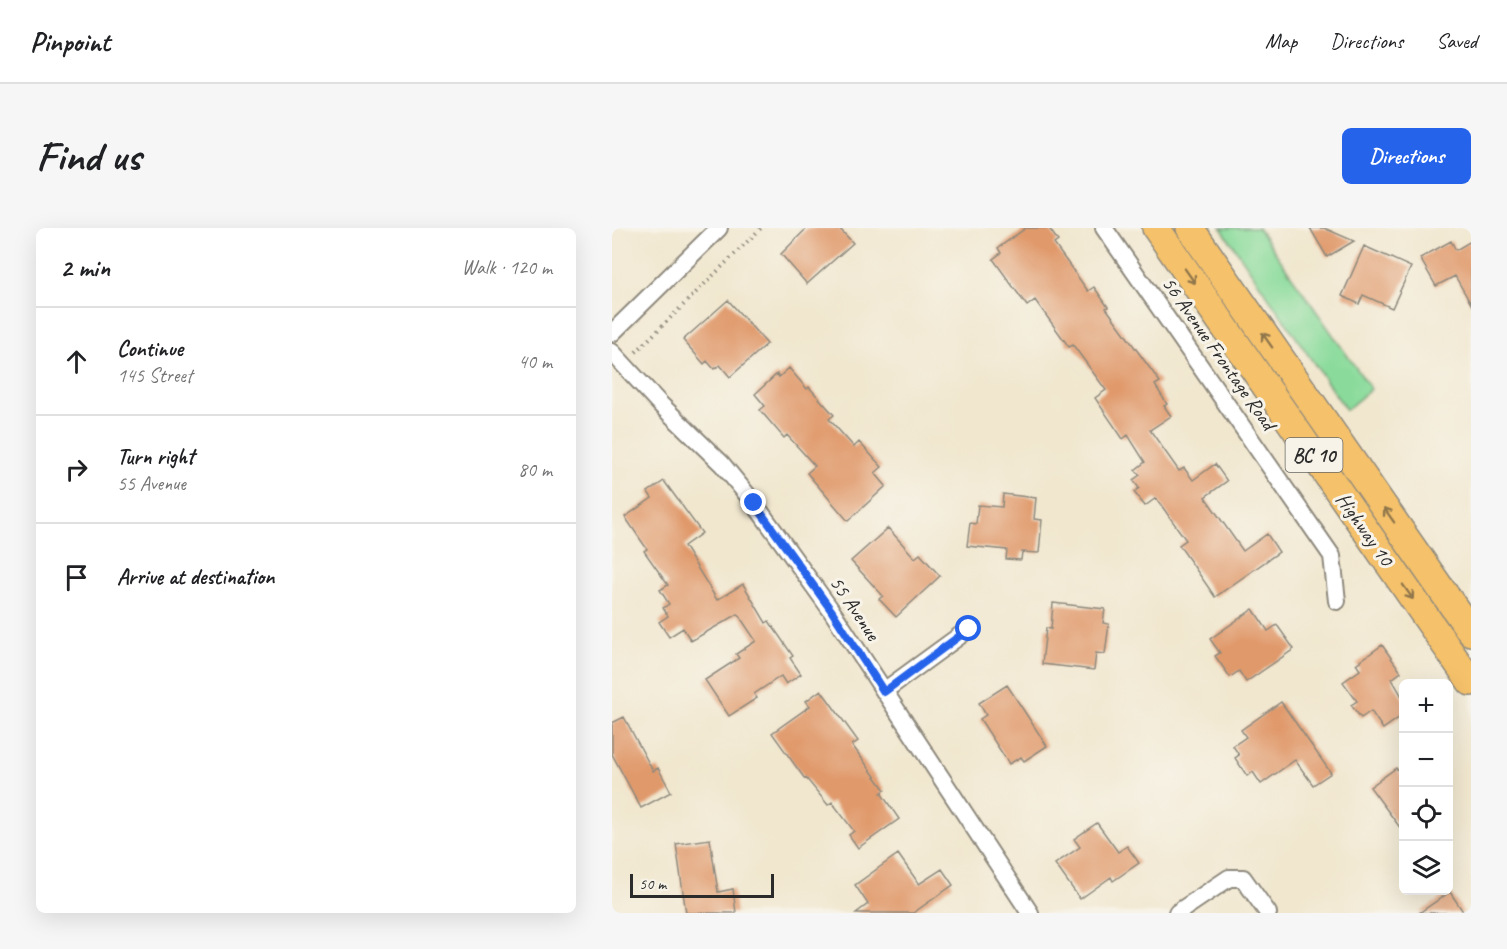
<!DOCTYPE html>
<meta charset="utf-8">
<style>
body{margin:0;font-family:Caveat,sans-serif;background:#f6f6f6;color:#202124}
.controls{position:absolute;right:18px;bottom:18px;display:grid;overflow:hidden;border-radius:9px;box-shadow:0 6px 24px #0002}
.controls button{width:54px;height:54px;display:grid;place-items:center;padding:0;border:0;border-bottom:2px solid #e0e0e0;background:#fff;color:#202124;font:30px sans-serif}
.scale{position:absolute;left:18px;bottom:15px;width:144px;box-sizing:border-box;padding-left:6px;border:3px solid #2b2b2b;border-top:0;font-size:16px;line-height:21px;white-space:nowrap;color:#2b2b2b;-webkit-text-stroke:4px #f7f3e8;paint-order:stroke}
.stop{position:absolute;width:18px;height:18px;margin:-14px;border:4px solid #2563eb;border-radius:50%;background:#fff}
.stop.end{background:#2563eb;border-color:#fff;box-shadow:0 2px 6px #0008}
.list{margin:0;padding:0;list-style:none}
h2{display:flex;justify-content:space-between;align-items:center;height:78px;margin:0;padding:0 24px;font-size:26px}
h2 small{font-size:20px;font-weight:400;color:#757577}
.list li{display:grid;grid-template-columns:39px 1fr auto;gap:18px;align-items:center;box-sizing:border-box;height:108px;padding:0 24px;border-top:2px solid #e0e0e0}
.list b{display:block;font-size:22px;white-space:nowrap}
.list p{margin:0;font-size:20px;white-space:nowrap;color:#757577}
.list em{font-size:20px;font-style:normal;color:#757577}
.icon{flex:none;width:33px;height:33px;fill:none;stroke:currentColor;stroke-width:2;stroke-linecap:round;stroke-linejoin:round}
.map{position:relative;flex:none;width:859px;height:685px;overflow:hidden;border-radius:9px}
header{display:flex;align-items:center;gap:36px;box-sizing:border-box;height:84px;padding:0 30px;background:#fff;border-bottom:2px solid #e0e0e0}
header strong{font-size:28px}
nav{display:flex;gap:33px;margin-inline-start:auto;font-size:21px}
.intro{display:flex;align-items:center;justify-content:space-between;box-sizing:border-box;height:144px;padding:0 36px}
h1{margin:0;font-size:42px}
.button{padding:15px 27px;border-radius:9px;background:#2563eb;color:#fff;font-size:21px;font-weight:700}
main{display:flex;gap:36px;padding:0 36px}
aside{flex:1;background:#fff;border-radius:9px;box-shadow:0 6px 24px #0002}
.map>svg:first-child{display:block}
.green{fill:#8adb9b;stroke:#5a8363;stroke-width:1.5}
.building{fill:#e0996a}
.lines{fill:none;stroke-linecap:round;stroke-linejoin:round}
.minor-casing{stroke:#8e897d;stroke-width:20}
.trunk-casing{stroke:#8e897d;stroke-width:30}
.path{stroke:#8e897d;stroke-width:4;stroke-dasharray:1.5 4.5;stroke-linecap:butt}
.minor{stroke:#fff;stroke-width:16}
.trunk{stroke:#f5c16b;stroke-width:27}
.oneway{stroke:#90764b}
.route{stroke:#2563eb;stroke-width:8}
.labels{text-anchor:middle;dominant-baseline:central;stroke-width:6;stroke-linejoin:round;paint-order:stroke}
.shield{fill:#f7f3e8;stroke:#686764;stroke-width:1.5}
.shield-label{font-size:20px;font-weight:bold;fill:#2b2b2b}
.street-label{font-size:21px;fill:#2b2b2b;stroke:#f7f3e8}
</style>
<header>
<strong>Pinpoint</strong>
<nav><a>Map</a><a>Directions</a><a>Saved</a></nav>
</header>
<div class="intro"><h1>Find us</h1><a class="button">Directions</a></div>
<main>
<aside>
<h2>2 min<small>Walk · 120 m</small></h2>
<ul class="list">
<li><svg class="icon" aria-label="ahead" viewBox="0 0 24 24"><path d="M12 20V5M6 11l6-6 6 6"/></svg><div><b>Continue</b><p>145 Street</p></div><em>40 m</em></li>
<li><svg class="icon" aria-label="right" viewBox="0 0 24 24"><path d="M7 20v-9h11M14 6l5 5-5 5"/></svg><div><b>Turn right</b><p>55 Avenue</p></div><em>80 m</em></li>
<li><svg class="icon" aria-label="arrive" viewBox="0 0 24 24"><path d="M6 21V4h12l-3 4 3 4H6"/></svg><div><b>Arrive at destination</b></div></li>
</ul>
</aside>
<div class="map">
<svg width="859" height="685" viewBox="0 0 859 685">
<rect width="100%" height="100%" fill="#f7f3e8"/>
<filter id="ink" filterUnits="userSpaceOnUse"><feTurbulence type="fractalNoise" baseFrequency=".0167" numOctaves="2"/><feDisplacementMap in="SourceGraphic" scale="12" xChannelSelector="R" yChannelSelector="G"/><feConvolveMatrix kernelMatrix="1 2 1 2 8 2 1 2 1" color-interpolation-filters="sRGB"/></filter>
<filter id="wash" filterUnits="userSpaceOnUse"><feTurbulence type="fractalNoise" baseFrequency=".008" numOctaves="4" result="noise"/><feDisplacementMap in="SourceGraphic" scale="24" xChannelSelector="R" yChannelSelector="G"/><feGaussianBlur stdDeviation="1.35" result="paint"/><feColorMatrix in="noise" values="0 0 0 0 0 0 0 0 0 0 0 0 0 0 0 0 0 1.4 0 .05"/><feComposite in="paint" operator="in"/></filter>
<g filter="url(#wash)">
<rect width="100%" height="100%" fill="#f1e7cf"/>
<path class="green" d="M609,0h37l113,161 -25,21z"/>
<g id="blocks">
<path class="building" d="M195,0h32l14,15 -46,41 -26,-30z
M414,0h23l9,13 -4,3 34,47 6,-4 14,20 -2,1 54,74 -5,3 12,19 -3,2 7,10 -21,14 29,41 5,-3 9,12 22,-16 12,17 -22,16 38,54 24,-17 12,18 -64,45 -36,-52 7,-5 -30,-42 -11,8 -11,-14 5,-4 -6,-8 7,-5 -5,-5 10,-8 -17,-27 -5,4 -28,-41 11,-8 -33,-45 -4,2 -34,-47 -8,6 -34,-47 8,-6 -3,-5z
M698,0h14l30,13 -27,16z
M839,13l5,9 15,-9v63l-16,-28 -19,10 -16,-28z
M752,18l47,21 -19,41 -29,-13 -4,9 -17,-8z
M116,72l39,44 -37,33 -10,-12 -6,4 -7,-8 -3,3 -21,-24z
M177,140l18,21 2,-2 25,28 -5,4 25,28 5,-5 23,25 -7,6 11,13 -38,35 -41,-48 8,-7 -28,-31 -3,3 -24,-28 5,-4 -10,-12 22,-20 2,3z
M52,253l38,52 -18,13 33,54 26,-16 23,39 3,-2 24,35 -3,2 11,16 -15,10 -5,-8 -27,18 3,4 -28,18 -24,-36 34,-22 -3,-4 20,-13 -18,-27 -47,27 -8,-13 -14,9 -10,-15 9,-6 -5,-8 6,-4 -9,-14 8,-5 -24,-34 3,-2 -22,-32 27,-19 -4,-6z
M391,266l33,4 -2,21 8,1 -3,33 -17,-1 -1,8 -15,-1 1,-9 -40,-4 3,-23 6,1 2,-19 24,2z
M276,300l27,30 5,-4 20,22 -44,41 -17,-18 4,-3 -32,-35z
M441,375l52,6 -2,14 6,1 -4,30 -9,-1 -2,17 -52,-6 4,-36 5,1z
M641,381l15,22 9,-6 17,24 -48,33 -7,-11 -9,6 -15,-21 5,-3 -10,-14z
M770,417l19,27 -9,7 12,21v14l-21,15 -12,-18 -10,7 -10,-13 6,-4 -14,-19 17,-12 -4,-6z
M395,457l40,61 -23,15 -3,-4 -12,7 -29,-45 6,-4 -7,-12z
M209,462l37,51 -6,4 33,45 -4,3 18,26 -41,29 -9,-13 5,-4 -22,-29 -4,3 -22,-27 -1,1 -33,-46 38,-27 -4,-5z
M669,474l50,71 -18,12 -18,-25 -34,24 -8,-12 -6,4 -12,-18 4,-3 -6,-9 13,-9 -5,-7z
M12,489l29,54 5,-3 13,24 -30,16 -29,-54v-31z
M784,540l8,10v55l-34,-46z
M485,595l21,29 9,-6 12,17 -26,18 -2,-4 -31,22 -25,-35 25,-17 -6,-8z
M98,611l8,53 15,-3 3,24h-50l-10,-69z
M286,626l21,30 23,-15 11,16 -40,28h-57l12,-9 -13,-19z
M838,664l14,21h-45z"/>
</g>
</g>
<g filter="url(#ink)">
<use href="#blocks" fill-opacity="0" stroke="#8e897d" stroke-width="1.5"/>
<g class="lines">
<g class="minor-casing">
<path id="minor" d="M492,0l228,328 5,45
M0,105l107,-105
M0,124l48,52 62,60 32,39 77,107 199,303
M272,463l85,-62
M565,685l52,-35h14l25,35"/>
</g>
<g class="trunk-casing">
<path id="trunk" d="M544,0l315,454
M578,0l281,404"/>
</g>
<path class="path" d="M24,124l125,-124"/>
<use href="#minor" class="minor"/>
<use href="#trunk" class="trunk"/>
</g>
<defs><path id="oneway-shaft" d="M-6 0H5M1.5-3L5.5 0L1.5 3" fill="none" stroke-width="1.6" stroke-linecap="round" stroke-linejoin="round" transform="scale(1.5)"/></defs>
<g class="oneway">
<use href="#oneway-shaft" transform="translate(578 48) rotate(55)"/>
<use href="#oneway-shaft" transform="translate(655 112) rotate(-125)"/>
<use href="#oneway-shaft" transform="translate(777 287) rotate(-125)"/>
<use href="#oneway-shaft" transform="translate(796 364) rotate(55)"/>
</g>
</g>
<g class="lines" filter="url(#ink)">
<path class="route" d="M142,275l77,107 53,82 85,-63"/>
</g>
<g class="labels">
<rect class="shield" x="673.5" y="210" width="57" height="34" rx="4.5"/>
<g class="shield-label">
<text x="702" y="227">BC 10</text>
</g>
<g class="street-label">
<text transform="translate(607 125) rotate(55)">56 Avenue Frontage Road</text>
<text transform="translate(753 301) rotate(55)">Highway 10</text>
<text transform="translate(243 380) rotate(56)">55 Avenue</text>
</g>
</g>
</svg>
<div class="controls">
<button>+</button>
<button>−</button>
<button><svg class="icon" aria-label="locate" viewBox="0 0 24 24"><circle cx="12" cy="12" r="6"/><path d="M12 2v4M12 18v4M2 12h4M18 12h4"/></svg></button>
<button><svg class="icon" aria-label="layers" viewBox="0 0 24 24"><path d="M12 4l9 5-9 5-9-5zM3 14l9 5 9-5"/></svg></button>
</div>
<div class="scale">50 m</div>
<div class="stop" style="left:357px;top:401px"></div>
<div class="stop end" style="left:142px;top:275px"></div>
</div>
</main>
